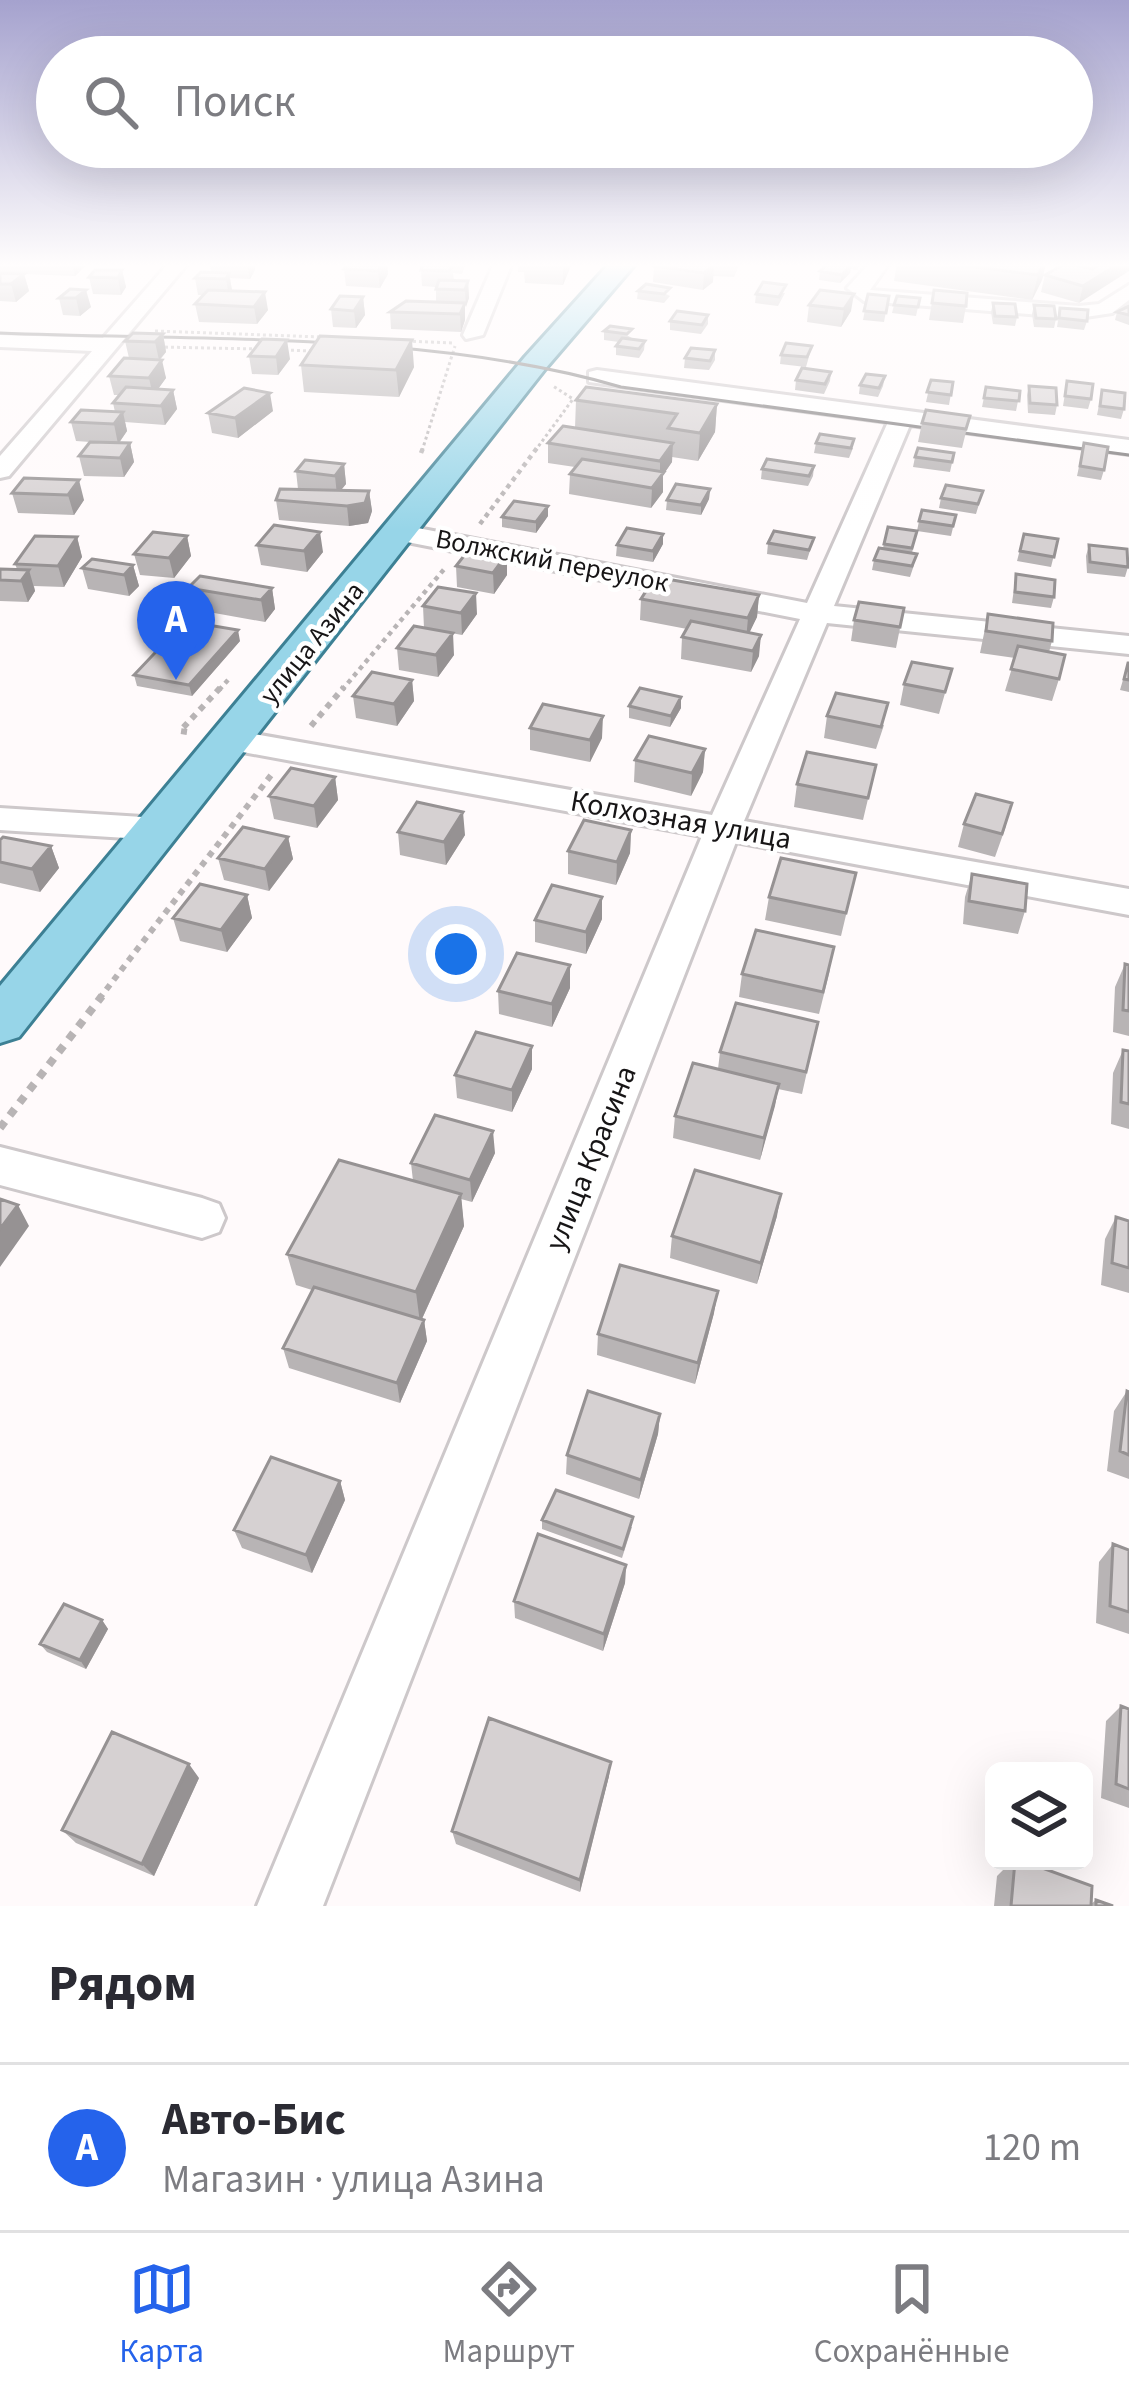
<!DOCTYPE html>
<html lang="ru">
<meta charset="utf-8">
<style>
body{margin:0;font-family:"Source Sans 3",sans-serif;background:#f7f7f7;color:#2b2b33}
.controls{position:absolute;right:36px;bottom:36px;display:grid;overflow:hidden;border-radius:18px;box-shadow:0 12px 48px #0002}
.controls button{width:108px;height:108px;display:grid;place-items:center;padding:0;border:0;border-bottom:3px solid #e1e1e2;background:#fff;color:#2b2b33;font:60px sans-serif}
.you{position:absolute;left:456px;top:954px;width:42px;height:42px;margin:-30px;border:9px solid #fff;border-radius:50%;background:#1a73e8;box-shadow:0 0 0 18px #1a73e833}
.badge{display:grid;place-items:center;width:78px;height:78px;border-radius:50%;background:#2563eb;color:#fff;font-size:39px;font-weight:700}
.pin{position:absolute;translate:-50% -99px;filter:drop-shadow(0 3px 6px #0008)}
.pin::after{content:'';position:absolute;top:63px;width:42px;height:36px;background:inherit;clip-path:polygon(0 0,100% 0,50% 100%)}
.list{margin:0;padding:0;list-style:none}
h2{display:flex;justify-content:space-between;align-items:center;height:156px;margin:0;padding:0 48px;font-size:51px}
h2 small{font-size:39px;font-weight:400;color:#7c7c81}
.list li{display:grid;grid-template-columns:78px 1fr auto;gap:36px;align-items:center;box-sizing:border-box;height:168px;padding:0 48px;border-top:3px solid #e1e1e2}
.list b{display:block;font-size:45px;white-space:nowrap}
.list p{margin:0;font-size:39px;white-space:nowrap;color:#7c7c81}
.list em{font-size:39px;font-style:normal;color:#7c7c81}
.icon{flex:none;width:66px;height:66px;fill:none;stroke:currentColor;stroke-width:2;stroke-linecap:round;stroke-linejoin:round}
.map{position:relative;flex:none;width:1129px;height:1906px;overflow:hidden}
.search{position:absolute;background:#fff;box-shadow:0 12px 48px #0002;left:36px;right:36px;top:36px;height:132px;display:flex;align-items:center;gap:30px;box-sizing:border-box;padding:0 42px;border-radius:66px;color:#7c7c81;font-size:45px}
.sheet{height:324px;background:#fff}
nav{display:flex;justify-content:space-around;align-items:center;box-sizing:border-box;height:168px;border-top:3px solid #e1e1e2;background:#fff;font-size:33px;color:#7c7c81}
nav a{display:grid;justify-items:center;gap:6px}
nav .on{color:#2563eb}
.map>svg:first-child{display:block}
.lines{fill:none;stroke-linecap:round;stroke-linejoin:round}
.minor-casing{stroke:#cdc8ca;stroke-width:6}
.major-casing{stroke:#3d8094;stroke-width:6}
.path-far3{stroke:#b8b4b5;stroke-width:3;stroke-dasharray:3 3;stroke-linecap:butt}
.path-far2{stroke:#b8b4b5;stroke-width:4.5;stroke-dasharray:4.5 4.5;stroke-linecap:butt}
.path-far1{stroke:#b8b4b5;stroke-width:6;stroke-dasharray:6 6;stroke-linecap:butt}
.path{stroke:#b8b4b5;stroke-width:8;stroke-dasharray:8 8;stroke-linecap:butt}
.minor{fill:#fff;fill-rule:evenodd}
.major{fill:#97d5e8;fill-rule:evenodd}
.tram{stroke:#797677;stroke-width:3}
.wall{fill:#b8b4b5}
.shaded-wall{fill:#969293}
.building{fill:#d6d1d2;stroke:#969293;stroke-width:3}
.labels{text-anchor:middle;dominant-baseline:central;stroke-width:9;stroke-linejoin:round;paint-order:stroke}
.far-street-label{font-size:27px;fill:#171516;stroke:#fff}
.street-label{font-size:30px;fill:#171516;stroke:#fff}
</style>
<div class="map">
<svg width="1129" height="1906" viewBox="0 0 1129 1906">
<rect width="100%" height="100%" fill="#fffafb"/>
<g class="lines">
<g class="minor-casing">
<path id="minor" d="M169,263h19l-179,213 -9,2v-22l92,-105 -92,-4v-12l103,3z
M494,263h18l-29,72 -17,4 -3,-4z
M870,263h19l-19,27 209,16 20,-2 30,-19v15l-17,13 -33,5 -215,-17 -17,-13z
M597,370l532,70v14l-219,-29 -76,181 295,30v18l-302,-31 -83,198 385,68v26l-393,-73 -413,1064h-66l445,-1070 -470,-86 -16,-10 16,-10 480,85 88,-196 -398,-78 -13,-8 13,-8 405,78 81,-181 -299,-40v-10z
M0,808l158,10 18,11 -18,11 -158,-10z
M0,1147l202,51 17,6 6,14 -6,14 -17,6 -202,-53z"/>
</g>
<g class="major-casing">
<path id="major" d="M610,263h26l-91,106 -526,668 -19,6v-57l525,-629z"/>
</g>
<path class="path-far3" d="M155,331l167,6
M407,341l47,2
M159,347l100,2
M285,350l28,1
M422,451l33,-105
M535,451l38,-52 -20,-13"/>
<path class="path-far2" d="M421,453l2,-5
M480,524l57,-76
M219,690l9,-10
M342,690l104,-123"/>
<path class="path-far1" d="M311,726l33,-39
M187,732l-7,-1 41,-44
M99,999l173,-225"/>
<path class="path" d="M0,1128l102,-132"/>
<use href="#minor" class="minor"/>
<use href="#major" class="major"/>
<path class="tram" d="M0,333c199,8 431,-2 621,54l508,68"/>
</g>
<path class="wall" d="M0,263h87v1l-12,12 -75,-3z
M210,263h44l1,7 -5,9 -20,-1 2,13 36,19 -11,14 -58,-2 -4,-18 9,-9h-6l-3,-17 16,-6z
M348,263h39l1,11 -8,14 -34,-2 -2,-17z
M431,263h35l-4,11 -9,-1 1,7 14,1 1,17 -4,9v13l-4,12 -70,-3 -1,-17 46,-10v-15l-14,-1 -1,-16z
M518,263h54l-9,22 -38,-2 -1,-11h-6z
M657,263h83l-6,14 -21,-1v6l-10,8 -50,-8 1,-16z
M824,263h37l-4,7 -6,-1 -1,4 -10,10 -21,-3 1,-9 6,-5h-3z
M897,263h149l-4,17 -10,20 -138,-19z
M1092,269l-13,34 -38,-11 4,-17z
M122,270l4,17 -5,8 -28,-1 -4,-17z
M0,273l24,1 5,17 -13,11 -16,-1z
M646,284l24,12 -6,7 -27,-4 1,-8z
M70,289l21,18 -11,9 -17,-1 -4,-17z
M934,290l32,16 -3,17 -34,-3z
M785,293l-7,13 -23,-3 1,-9z
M868,294l21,2 -5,26 -21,-2z
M363,297l2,18 -9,13 -23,-1 -2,-18z
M920,298l-4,18 -24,-3 2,-8z
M993,303l24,14 -2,9 -22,-2 -2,-12z
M809,305l42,6 -10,16 -34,-5z
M1034,305l22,14 -2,9 -20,-1 -2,-13z
M1129,306v19l-14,-5 2,-8z
M1060,308l27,13 -3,9 -27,-3z
M708,315v9l-7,10 -31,-4v-9z
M610,326l22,12 -1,1 14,2 -1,9 -5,8 -23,-3v-9l3,-4 -15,-2v-9z
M163,334l3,18 -6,8 6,18 -8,11 15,1 4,19 -12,16 -40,-3 2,9 -8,12h11l4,19 -10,15 -40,-1 -5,-20 11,-14 -14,-1 -5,-19 44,-10 -2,-9 7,-8h-6l-5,-19 20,-18 -4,-17z
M812,346l-6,21 -26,-3 1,-9z
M715,350v10l-6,10 -25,-2 1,-10z
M249,356l41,3 -12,16 -26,-1z
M301,365l113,2 -15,30 -95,-5z
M831,372l-1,9 -6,13 -29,-4 1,-10z
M885,376l-2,10 -5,11 -19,-3 1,-9z
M931,380l22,2 -4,23 -23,-3z
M1067,381l24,18 -3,10 -25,-3z
M1029,386l28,19 -2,10 -27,-2 -1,-18z
M986,387l34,4 -4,20 -34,-4z
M1102,390l22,19 -3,10 -24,-4z
M576,400l141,4 -2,28 -17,29 -26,-4v5l-9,13v17l-12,16 -82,-14 1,-20 5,-7 -27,-4v-20l27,-15z
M273,411l-35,27 -26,-5 -4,-20z
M970,416l-8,32 -44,-6 4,-19z
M816,443l37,5 -4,10 -35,-5z
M1084,443l20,27 -3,10 -24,-4z
M915,457l37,6 -2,9 -37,-5z
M344,464l2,20 -5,6 28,1 3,20 -4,12 -19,3 -70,-6 -3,-20 22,-11 -2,-18z
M814,466l-1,10 -5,10 -47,-7 1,-10z
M24,478l60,22 -10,15 -56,-2 -6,-20z
M710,489l-1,10 -8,16 -35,-5 1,-10z
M983,491l-7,23 -37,-6 2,-10z
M548,506v10l-12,17 -34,-6v-10z
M956,515l-5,21 -34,-5 2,-10z
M888,527l29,4 -5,22 2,12 -4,12 -38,-7 2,-10 9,-12z
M1024,534l34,5 -7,28 -34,-6z
M187,536l4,20 -17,22 -34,-3 -6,-21z
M77,537l5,20 -18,30 -30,-1 1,5 -7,11 -28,-1v-32h17l-2,-5z
M814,538l-7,22 -40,-6 1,-11z
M663,544l-10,18 -37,-6 1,-11z
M257,545l66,7 -16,20 -46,-7z
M1089,545l39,22 -3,10 -38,-4 -1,-17z
M507,554v21l-13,19 -37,-7 -1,-21z
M133,565l6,21 -10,10 -41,-7 -6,-21z
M1016,574l38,23 -3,11 -39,-5z
M188,588h84l3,21 -10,13 -73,-13z
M759,595l-2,22 -8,15 10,24 -8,16 -70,-13 1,-22 5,-8 -47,-9 1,-21z
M423,606l54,8 -15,21 -38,-7z
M904,608l-8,40 -45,-7 3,-21z
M988,614l64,27 -3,11 10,27 -7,22 -47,-10 10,-33 -35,-5z
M164,635l76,6 -48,55 -55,-10 -3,-11 31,-33z
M397,648l57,7 -16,22 -39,-7z
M1128,663h1v29l-9,-2z
M952,669l-13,45 -39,-9 4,-21z
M412,680l2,21 -17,25 -41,-8 -3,-22z
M629,706l52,2 -11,19 -41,-9z
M827,716l57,9 -8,24 -52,-11z
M530,728l72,10 -12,24 -60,-12z
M705,749l-2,23 -12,24 -57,-14 1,-22z
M876,765l-13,55 -69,-13 3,-23z
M335,777l3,23 -21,28 -43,-9 -5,-23z
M964,824l42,2 -11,31 -37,-10z
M631,830l-1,23 -14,32 -48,-11v-23z
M398,832l67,3 -19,30 -46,-10z
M288,837l5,22 -24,32 -45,-11 -6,-22z
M0,840l51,6 8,22 -19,24 -40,-9z
M856,873l-15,63 -76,-16 4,-23z
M972,874l53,37 -7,23 -55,-10 2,-27z
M247,895l5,23 -25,34 -47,-11 -7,-23z
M602,897v22l-16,35 -51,-12v-22z
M1125,964l4,1v71l-16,-4 2,-45z
M830,970l-11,44 -80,-17 3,-23z
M570,988l-18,39 -53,-13 -1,-23z
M818,1022l-16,72 -24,-5 -18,71 -87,-22 2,-22 43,-47 2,-17z
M532,1046v23l-20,43 -55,-14 -2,-23z
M1123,1050l6,1v78l-18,-5 2,-51z
M495,1153l-23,49 -11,-3 3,27 -42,93 2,1 3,21 -27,62 -111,-35 -6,-20 29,-58 -16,-5 -9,-31 126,-73 -2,-18z
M777,1216l-20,68 -87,-26 2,-22z
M1116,1217l13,4v72l-28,-8 4,-46z
M714,1313l-19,71 -98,-29 1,-21z
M1127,1391l2,1v87l-22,-8 7,-60z
M660,1414l-2,20 -19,65 -73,-25 1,-19z
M340,1481l5,19 -33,73 -70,-25 -8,-18z
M542,1520l90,7 -10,31 -80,-29z
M1113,1544l16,6v84l-33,-11 3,-61z
M626,1565l-1,18 -22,68 -88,-33 -1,-17z
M102,1620l6,9 -22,40 -39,-17 -7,-8z
M1121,1706l8,3v99l-28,-10 5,-77z
M609,1776l-29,116 -124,-48 -4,-13z
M199,1778l-45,98 -78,-33 -14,-13z
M1012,1861h11l68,43 5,-4 17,6h-119l3,-30z"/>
<path class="shaded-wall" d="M72,263h15v1l-12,12z
M247,263h7l1,7 -5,9z
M383,263h4l1,11 -8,14 -2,-17z
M563,263h9l-9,22z
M1044,263h2l-4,17 -10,20 6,-25z
M1120,263h9v8l-50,32 4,-17z
M714,265l-1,17 -10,8 1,-17z
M851,265l-1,8 -10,10 2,-8z
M122,270l4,17 -5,8 -3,-17z
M229,273l3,17 -3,6 -3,-17z
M24,274l5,17 -13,11 -5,-18z
M468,281l1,17 -3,9 -1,-17z
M86,290l5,17 -11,9 -4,-18z
M265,292l3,18 -11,14 -3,-17z
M854,294l-3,17 -10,16 3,-18z
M363,297l2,18 -9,13 -2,-17z
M465,303v17l-4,12 -1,-18z
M163,334l3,18 -7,8 -4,-18z
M287,340l3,19 -12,16 -2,-18z
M412,340l2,27 -15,30 -3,-27z
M162,360l4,18 -13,18 -4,-18z
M173,390l4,19 -12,16 -4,-19z
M270,393l3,18 -35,27 -3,-20z
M717,404l-2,28 -17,29 2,-28z
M123,412l4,19 -9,13 -4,-20z
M130,443l4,19 -10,15 -4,-19z
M673,443l-1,19 -9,13v17l-12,16 1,-20 8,-10v-17z
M344,464l2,20 -9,11 -2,-19z
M79,480l5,20 -10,15 -6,-20z
M710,489l-1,10 -8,16v-10z
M369,491l3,20 -4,12 -19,3 -2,-20z
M548,506v10l-12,17v-11z
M320,532l3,20 -16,20 -3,-21z
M663,534v10l-10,18v-11z
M187,536l4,20 -17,22 -5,-20z
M77,537l5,20 -18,30 -6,-21z
M507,554v21l-13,19 -1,-21z
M133,565l6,21 -10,10 -5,-21z
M29,570l6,21 -7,11 -7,-21z
M272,588l3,21 -10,13 -4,-22z
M476,593l1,21 -15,21 -1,-22z
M759,595l-2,22 -11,23 2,-22z
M238,630l2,11 -48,55 -3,-11z
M453,633l1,22 -16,22 -2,-22z
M761,635l-2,21 -8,16 2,-21z
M412,680l2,21 -17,25 -3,-22z
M681,697v11l-11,19 1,-11z
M603,716l-1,22 -12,24v-22z
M705,749l-2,23 -12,24 1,-23z
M335,777l3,23 -21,28 -3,-22z
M463,812l2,23 -19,30 -2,-23z
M631,830l-1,23 -14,32 1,-23z
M288,837l5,22 -24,32 -4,-22z
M51,846l8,22 -19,24 -8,-23z
M247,895l5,23 -25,34 -6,-22z
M602,897v22l-16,35v-22z
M570,965v23l-18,39v-23z
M532,1046v23l-20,43v-22z
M779,1084l-4,22 -15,54 4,-22z
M493,1131l2,22 -23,49 -2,-22z
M461,1194l3,32 -44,97 -4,-31z
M781,1194l-4,22 -20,68 4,-21z
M18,1205l11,21 -29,41v-38z
M718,1291l-4,22 -19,71 3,-21z
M424,1320l3,21 -27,62 -3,-20z
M660,1414l-2,20 -19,65 2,-19z
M340,1481l5,19 -33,73 -6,-18z
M626,1565l-1,18 -22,68 1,-17z
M102,1620l6,9 -22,40 -6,-9z
M611,1762l-2,14 -29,116v-12z
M189,1764l10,14 -45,98 -12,-12z"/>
<path class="building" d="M348,263h35l-5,8 -34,-2z
M657,263h46l11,2 -10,8 -50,-7z
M829,263h10l12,2 -9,10 -22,-4z
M945,263h99l-6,12z
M1066,263l26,6 10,-6h18l-37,23 -38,-11z
M423,264l30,1 -4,6 -28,-1z
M95,270h27l-4,8 -29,-1z
M201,272l28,1 -3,6 -31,-1z
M0,273l24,1 -13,10h-11z
M439,280l29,1 -3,9 -29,-1z
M763,282l23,3 -7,12 -23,-3z
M646,284l24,4 -6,6 -26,-3z
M70,289l16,1 -10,8h-17z
M208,290l57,2 -11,15 -59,-3z
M820,290l34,4 -10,15 -35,-4z
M934,290l33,3 -1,13 -34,-3z
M868,294l21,2 -3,17 -22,-2z
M340,296l23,1 -9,14 -23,-2z
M897,296l23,2 -2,9 -24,-2z
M406,301l59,2 -5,11 -70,-2z
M993,303l22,1 2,13 -22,-1z
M1034,305l20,1 2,13 -20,-1z
M1129,306v9l-12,-3z
M1060,308l28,2 -1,11 -28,-3z
M677,311l31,4 -6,10 -32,-4z
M610,326l22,3 -5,5 -23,-3z
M133,333l30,1 -8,8 -30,-1z
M320,336l92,4 -16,30 -95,-5z
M622,338l23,3 -6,8 -23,-3z
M262,339l25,1 -11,17 -27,-1z
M786,343l26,3 -5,11 -26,-2z
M691,348l24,2 -5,11 -25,-3z
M124,358l38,2 -13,18 -40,-2z
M802,368l29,4 -6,12 -29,-4z
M866,374l19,2 -6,12 -19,-3z
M931,380l22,2 -2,13 -24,-3z
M1067,381l26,3 -2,15 -26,-3z
M1029,386l27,2 1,17 -27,-2z
M126,387l47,3 -12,16 -48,-3z
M586,387l131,17 -17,29 -32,-5 9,-14 -101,-14z
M986,387l34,4 -1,10 -35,-3z
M244,388l26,5 -35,25 -27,-5z
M1102,390l23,3 -1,16 -24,-3z
M81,410l42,2 -9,12 -43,-2z
M926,410l44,6 -4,13 -44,-6z
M563,426l110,17 -13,18 -112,-18z
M820,434l34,5 -3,9 -35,-5z
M90,442l40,1 -10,15 -41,-2z
M1084,443l24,4 -4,23 -24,-4z
M918,448l36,5 -2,9 -37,-5z
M582,459l82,13 -12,16 -82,-14z
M767,459l47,7 -5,10 -47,-7z
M305,460l39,4 -9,12 -39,-5z
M24,478l55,2 -11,15 -56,-2z
M676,484l34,5 -9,16 -34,-5z
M946,485l37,6 -5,13 -37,-6z
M280,489l89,2 -4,12 -18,3 -71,-6z
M514,501l34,5 -12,16 -34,-5z
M922,510l34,5 -3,11 -34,-5z
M274,525l46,7 -16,19 -47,-6z
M888,527l29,4 -5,17 -28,-4z
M627,528l36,6 -10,17 -36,-6z
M774,531l40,7 -5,12 -41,-7z
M153,532l34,4 -18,22 -35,-4z
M1024,534l34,5 -4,18 -34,-6z
M35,536l42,1 -19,29 -43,-2z
M1089,545l38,4 1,18 -38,-5z
M470,548l37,6 -14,19 -37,-7z
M879,548l38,6 -5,12 -38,-6z
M92,559l41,6 -9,10 -42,-7z
M0,569l29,1 -8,11 -21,-1z
M1016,574l39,6 -1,17 -39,-5z
M200,576l72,12 -11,12 -73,-12z
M655,577l104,18 -11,23 -107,-19z
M438,587l38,6 -15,20 -38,-7z
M859,602l45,6 -4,19 -46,-7z
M988,614l65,9 -1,18 -66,-10z
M178,620l60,10 -49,55 -55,-10 36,-38 -6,-2z
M691,621l70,14 -8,16 -71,-14z
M414,626l39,7 -17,22 -39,-7z
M1018,646l47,9 -6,24 -48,-10z
M912,662l40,7 -7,23 -41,-8z
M1128,663h1v17l-5,-1z
M372,672l40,8 -18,24 -41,-8z
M640,688l41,9 -10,19 -42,-10z
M836,693l52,10 -7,24 -54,-11z
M543,704l60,12 -13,24 -60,-12z
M649,736l56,13 -13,24 -57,-13z
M807,752l69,13 -8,33 -71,-14z
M291,768l44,9 -21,29 -45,-10z
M976,794l36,9 -10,31 -38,-10z
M417,802l46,10 -19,30 -46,-10z
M584,820l47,10 -14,32 -49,-11z
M243,827l45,10 -23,32 -47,-11z
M3,837l48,9 -19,23 -32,-7v-22z
M781,858l75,15 -10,40 -77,-16z
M972,874l55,10 -2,27 -56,-10z
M200,884l47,11 -26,35 -48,-12z
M552,885l50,12 -16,35 -51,-12z
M756,930l78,17 -11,45 -81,-18z
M517,953l53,12 -18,39 -54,-13z
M1125,964l4,1v46l-6,-1z
M736,1003l82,19 -12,50 -86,-20z
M476,1032l56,14 -20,44 -57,-15z
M1123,1050l6,1v53l-8,-2z
M693,1063l86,21 -15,54 -89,-22z
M435,1115l58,16 -23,49 -59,-17z
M339,1160l122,34 -45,98 -129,-38z
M695,1170l86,24 -20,69 -89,-27z
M0,1199l18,6 -18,24z
M1116,1217l13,4v47l-17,-5z
M620,1265l98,26 -20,72 -100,-29z
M314,1287l110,33 -27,63 -114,-35z
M588,1391l72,23 -19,66 -74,-25z
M1127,1391l2,1v63l-9,-4z
M271,1457l69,24 -34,74 -72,-25z
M556,1490l77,27 -10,32 -81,-29z
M538,1534l88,31 -22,69 -90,-33z
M1113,1544l16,6v62l-19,-6z
M64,1604l38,16 -22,40 -40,-16z
M1121,1706l8,3v80l-13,-5z
M489,1718l122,44 -31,118 -128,-49z
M112,1732l77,32 -47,100 -80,-34z
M1015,1861h8l69,25 -1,20h-80z
M1096,1900l17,6h-17z"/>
<linearGradient id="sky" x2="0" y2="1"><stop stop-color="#a5a2ce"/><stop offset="0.5" stop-color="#fffdfd"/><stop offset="1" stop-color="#fffdfd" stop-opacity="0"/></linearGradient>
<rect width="1129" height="530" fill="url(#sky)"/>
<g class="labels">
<g class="far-street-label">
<text transform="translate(552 561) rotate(11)">Волжский переулок</text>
<text transform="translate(312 643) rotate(-51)">улица Азина</text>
</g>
<g class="street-label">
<text transform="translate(681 820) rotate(10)">Колхозная улица</text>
<text transform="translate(591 1158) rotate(-68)">улица Красина</text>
</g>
</g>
</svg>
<div class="controls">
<button><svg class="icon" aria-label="layers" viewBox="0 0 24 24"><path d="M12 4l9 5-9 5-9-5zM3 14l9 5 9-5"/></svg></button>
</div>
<div class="you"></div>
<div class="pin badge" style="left:176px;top:680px">A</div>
<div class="search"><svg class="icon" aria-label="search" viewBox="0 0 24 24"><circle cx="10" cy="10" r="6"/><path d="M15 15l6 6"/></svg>Поиск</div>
</div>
<section class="sheet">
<h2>Рядом<small></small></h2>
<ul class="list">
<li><span class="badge">A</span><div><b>Авто-Бис</b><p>Магазин · улица Азина</p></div><em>120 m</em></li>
</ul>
</section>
<nav>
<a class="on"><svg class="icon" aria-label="map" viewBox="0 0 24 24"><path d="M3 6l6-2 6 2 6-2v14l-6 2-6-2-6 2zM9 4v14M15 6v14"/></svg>Карта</a>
<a><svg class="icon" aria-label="directions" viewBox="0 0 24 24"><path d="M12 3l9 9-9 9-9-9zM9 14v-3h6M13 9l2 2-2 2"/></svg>Маршрут</a>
<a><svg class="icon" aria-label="saved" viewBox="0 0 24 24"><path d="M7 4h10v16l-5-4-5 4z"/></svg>Сохранённые</a>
</nav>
